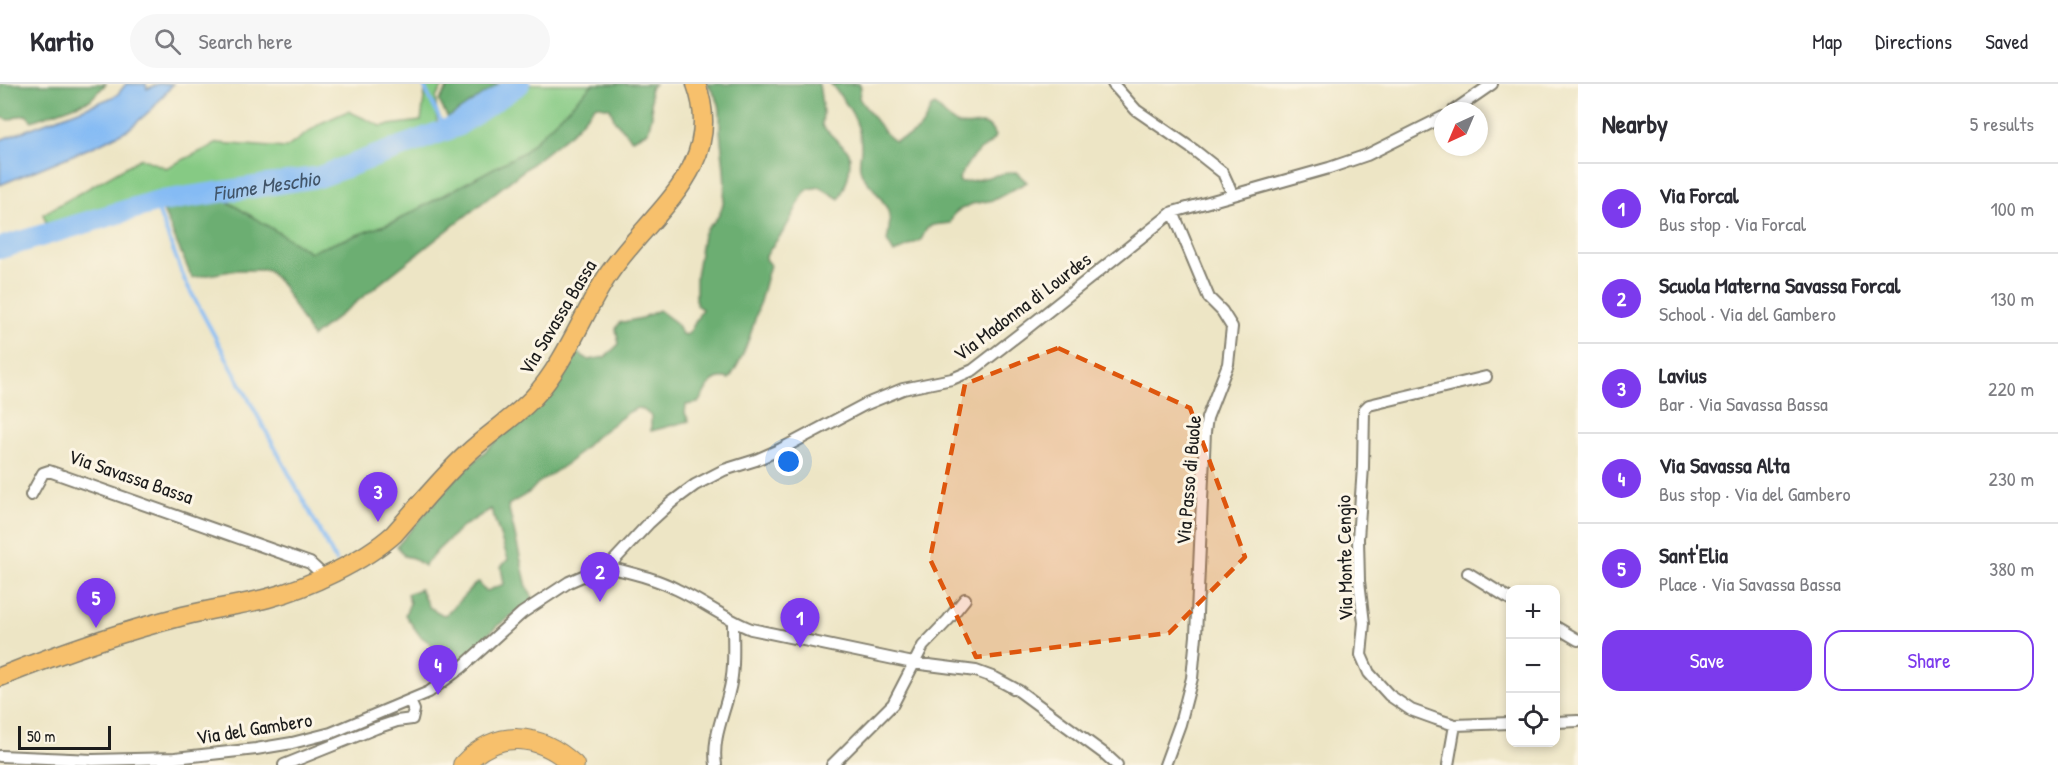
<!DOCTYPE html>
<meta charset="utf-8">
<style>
body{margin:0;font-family:"Patrick Hand",sans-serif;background:#f7f7f7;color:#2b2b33}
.controls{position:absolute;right:18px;bottom:18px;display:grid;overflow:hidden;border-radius:12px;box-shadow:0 3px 9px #0003}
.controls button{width:54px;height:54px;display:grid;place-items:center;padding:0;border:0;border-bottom:2px solid #e1e1e2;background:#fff;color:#2b2b33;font:30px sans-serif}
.compass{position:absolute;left:1434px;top:18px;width:54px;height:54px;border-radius:50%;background:#fff;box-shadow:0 3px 9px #0003;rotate:224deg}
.scale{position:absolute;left:18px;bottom:15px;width:93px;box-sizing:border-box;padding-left:6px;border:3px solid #1c1c1c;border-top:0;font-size:16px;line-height:21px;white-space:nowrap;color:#1c1c1c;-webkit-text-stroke:4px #fcf5e5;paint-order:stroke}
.you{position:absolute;left:789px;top:378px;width:21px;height:21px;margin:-15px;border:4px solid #fff;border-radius:50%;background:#1a73e8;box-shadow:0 0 0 9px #1a73e833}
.badge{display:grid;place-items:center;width:39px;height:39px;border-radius:50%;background:#7c3aed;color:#fff;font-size:20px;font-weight:700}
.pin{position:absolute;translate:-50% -50px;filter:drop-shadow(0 2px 3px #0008)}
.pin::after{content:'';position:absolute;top:32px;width:21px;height:18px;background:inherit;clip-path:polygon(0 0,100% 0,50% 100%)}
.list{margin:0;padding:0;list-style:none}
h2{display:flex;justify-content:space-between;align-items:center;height:78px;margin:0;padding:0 24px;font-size:26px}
h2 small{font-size:20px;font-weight:400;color:#7c7c81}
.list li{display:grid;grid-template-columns:39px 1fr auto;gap:18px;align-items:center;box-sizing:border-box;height:90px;padding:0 24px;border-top:2px solid #e1e1e2}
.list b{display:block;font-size:22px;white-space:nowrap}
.list p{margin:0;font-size:20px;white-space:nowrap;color:#7c7c81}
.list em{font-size:20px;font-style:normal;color:#7c7c81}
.actions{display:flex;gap:12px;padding:18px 24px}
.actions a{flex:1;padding:14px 0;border:2px solid #7c3aed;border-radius:18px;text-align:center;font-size:21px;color:#7c3aed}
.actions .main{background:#7c3aed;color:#fff}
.icon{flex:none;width:33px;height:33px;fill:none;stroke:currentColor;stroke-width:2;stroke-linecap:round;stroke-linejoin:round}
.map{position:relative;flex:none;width:1578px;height:681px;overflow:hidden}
header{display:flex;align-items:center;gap:36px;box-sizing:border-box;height:84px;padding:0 30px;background:#fff;border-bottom:2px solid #e1e1e2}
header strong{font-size:28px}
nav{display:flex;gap:33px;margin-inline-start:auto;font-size:21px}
.search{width:420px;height:54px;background:#f7f7f7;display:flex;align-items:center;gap:15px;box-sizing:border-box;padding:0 21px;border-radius:33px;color:#7c7c81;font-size:22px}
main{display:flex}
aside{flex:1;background:#fff}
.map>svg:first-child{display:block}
.green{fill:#86ca84;stroke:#517350;stroke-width:1.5}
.forest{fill:#6cae72;stroke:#446547;stroke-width:1.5}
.water{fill:#85bbf4;stroke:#506c88;stroke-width:1.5}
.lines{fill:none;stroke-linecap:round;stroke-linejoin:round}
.stream{stroke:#85bbf4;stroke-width:4}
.river{stroke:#85bbf4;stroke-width:22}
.street-casing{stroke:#848070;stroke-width:14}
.primary-casing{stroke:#848070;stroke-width:21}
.highway-casing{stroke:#848070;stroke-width:22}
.street{stroke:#fff;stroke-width:10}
.primary{stroke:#f7c06c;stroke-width:18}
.highway{stroke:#f7c06c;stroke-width:20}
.marked{fill:#de560d;fill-opacity:0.2;stroke:#de560d;stroke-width:4.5;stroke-dasharray:12 8;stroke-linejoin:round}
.labels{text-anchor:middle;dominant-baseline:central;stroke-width:6;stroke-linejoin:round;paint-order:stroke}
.street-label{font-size:20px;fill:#1c1c1c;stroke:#fcf5e5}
.water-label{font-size:21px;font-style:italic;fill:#415468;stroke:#fcf5e5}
</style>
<header>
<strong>Kartio</strong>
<div class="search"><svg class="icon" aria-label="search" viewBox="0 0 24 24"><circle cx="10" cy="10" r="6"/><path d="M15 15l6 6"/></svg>Search here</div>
<nav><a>Map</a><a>Directions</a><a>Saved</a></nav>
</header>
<main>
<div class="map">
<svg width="1578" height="681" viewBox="0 0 1578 681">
<rect width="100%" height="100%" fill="#fcf5e5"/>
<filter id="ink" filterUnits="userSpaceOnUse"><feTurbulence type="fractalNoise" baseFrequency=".0167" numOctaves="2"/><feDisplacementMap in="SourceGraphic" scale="12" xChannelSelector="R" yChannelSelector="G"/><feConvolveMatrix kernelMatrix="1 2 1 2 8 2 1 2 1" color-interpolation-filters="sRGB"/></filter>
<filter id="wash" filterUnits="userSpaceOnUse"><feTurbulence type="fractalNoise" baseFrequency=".008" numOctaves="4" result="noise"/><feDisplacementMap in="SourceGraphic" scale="24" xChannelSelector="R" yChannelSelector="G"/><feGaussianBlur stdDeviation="1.35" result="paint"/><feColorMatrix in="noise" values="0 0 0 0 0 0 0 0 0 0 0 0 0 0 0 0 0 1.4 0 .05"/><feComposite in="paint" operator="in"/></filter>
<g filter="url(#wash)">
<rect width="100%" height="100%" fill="#ede5c5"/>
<path class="green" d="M426,0h18l-8,14 1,28 -119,45 -162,25 -109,29 -4,-11 98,-56 25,10 52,-25 68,5 35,-25 27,-12 33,15 40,-5z
M532,0h61l-69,68 -128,69 -86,31 -85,-52 99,-16 124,-47 20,-8z"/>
<path class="forest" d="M0,0h106l-16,16 -58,21 -6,-6 -7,1 -10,4 -9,-3z
M450,0h50l-52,34 -9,-17z
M593,0h62l-5,4 2,27 -4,17 -16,7 -17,-18 -5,-13 -14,-3 -25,28 -259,204 -30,-52 -14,-15h-31l-45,8 -30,-70 29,-5 34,-3 85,52 86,-31 128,-69z
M707,0h112l4,28 -1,14 27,26c3,18 -2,31 -10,47l-19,-12 -11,2 -5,4c-7,13 -13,27 -21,39 -6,9 -14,16 -18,27l5,6c-11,36 -19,84 -41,114 -19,-6 -22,12 -31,24l-12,2 -1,8 4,8 -38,10v-15l-9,-7 -5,-1 -8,4 -35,26 -23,23 -34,23 -7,8 -22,13 19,82 7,13 -37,26 -45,43 -9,-3 -13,-23 -10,-7 -15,-21 5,-12 -3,-9 13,-5 9,18 14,8 4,-1 29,-31 3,-1 4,7 4,2 17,-7 -3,-17 7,-8 -17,-50 -29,18 -25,24 -13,15 -11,-8 -9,-2 -7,-10 55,-64 98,-91 7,-9 18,-31 14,9 16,-3 14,-13 -3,-15 3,-6 23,-5 17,-8 16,12 7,12 4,1 5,-5 11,-21 -6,-4v-29l7,-41c4,-9 13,-13 17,-22 10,-23 1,-61 0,-85 0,-8 1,-16 -1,-24 -3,-8 -7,-13 -12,-20z
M831,0h28l2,3 -2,10 1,3 26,34 8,7c24,-7 28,-10 37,-34l4,-2c7,6 14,16 22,19 16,7 28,-11 38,12 -3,8 -8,9 -15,14 -8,6 -16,19 -21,28l1,4c12,1 41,-10 56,-10l11,10 -33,18 -22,4 -13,6 -5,4 -4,9 -17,2 -6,3 -6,12 -27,13 -7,-12c6,-28 2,-33 -15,-54 -4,-5 -9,-9 -11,-15 -4,-9 1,-18 0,-27 -1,-26 -15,-42 -30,-61z"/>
<path class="water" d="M126,0h20l1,5 11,-5h15l-20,24 -24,21 -32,16 -97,40v-45l108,-41 9,-4z"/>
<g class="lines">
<path class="stream" d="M423,0l22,46
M155,118l30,79 151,280"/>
<path class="river" id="s1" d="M0,164l155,-46 164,-25 138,-51 62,-42"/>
</g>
</g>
<g filter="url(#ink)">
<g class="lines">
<g class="street-casing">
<path id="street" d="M1113,0l23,26 58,40 29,23 10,22
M1453,27l39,-27
M1486,293l-117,28 -5,5 -1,57 -5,72 1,42 5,42 -3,32 8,18 20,22 22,15 25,9 19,6 55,-2
M31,411l12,-22 6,-2 261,92 15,14
M608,483l41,-44 23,-21 23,-17 29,-15 32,-10 25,-11 83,-44 39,-16 49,-10 21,-9 53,-41 147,-117 156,-44 38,-13 76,-38
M1468,489l42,26
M1556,543l22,13
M1556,638l22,-1
M0,672l93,4 82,-2 81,-9 36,-6 39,-10 98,-41 32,-24 61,-55 47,-31 32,-14 7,-1c23,6 47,11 68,22 26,12 49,30 75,40l162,34 63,8 19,7 24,13 87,64 11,10
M284,681l92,-37 21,-7 15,-2 2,-9 -4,-9
M716,681c-4,-26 7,-48 13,-73 6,-22 4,-47 4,-70
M832,681l61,-61 30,-58 25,-26 17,-21
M1165,681l15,-41 12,-46 4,-42 9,-204 2,-14 21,-54 4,-37 -10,-16 -13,-13 -36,-86
M1448,681l7,-40"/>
</g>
<g class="primary-casing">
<path id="primary" d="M0,593c60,-24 120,-45 183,-61 28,-7 57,-11 85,-18 39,-10 96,-37 126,-64 24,-27 47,-56 73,-80 21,-20 46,-35 66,-56 31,-33 49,-82 73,-120 39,-62 122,-108 90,-194"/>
</g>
<g class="highway-casing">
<path id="highway" d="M463,681c34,-36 75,-33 111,0"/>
</g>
<use href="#street" class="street"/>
<use href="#primary" class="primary"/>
<use href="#highway" class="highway"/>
</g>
</g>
<path class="marked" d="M1058,264l132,60 55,149 -76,76 -193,24 -46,-98 35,-175z"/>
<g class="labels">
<g class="street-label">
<text transform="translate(1022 222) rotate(-37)">Via Madonna di Lourdes</text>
<text transform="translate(557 233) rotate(-59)">Via Savassa Bassa</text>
<text transform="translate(131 392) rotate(19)">Via Savassa Bassa</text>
<text transform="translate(1188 396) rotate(-85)">Via Passo di Buole</text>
<text transform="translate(1344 474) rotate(-91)">Via Monte Cengio</text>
<text transform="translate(254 644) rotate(-9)">Via del Gambero</text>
</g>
<g class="water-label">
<text stroke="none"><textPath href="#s1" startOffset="274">Fiume Meschio</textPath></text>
</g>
</g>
</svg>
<div class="controls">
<button>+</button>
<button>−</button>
<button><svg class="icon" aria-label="locate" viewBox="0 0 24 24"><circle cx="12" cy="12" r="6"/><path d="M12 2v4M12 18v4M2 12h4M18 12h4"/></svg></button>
</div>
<svg class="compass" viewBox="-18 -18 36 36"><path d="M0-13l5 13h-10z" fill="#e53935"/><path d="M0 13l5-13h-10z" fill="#7c7c81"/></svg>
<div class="scale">50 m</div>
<div class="you"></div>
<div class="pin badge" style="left:800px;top:564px">1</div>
<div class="pin badge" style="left:600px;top:518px">2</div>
<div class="pin badge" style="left:378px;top:438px">3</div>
<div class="pin badge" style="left:438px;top:611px">4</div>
<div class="pin badge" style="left:96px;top:544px">5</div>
</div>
<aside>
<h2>Nearby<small>5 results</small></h2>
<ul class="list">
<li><span class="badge">1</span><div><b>Via Forcal</b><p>Bus stop · Via Forcal</p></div><em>100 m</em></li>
<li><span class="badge">2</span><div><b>Scuola Materna Savassa Forcal</b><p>School · Via del Gambero</p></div><em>130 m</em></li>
<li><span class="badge">3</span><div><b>Lavius</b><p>Bar · Via Savassa Bassa</p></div><em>220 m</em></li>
<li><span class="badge">4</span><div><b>Via Savassa Alta</b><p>Bus stop · Via del Gambero</p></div><em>230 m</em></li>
<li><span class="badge">5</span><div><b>Sant'Elia</b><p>Place · Via Savassa Bassa</p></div><em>380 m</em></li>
</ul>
<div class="actions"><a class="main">Save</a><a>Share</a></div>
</aside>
</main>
